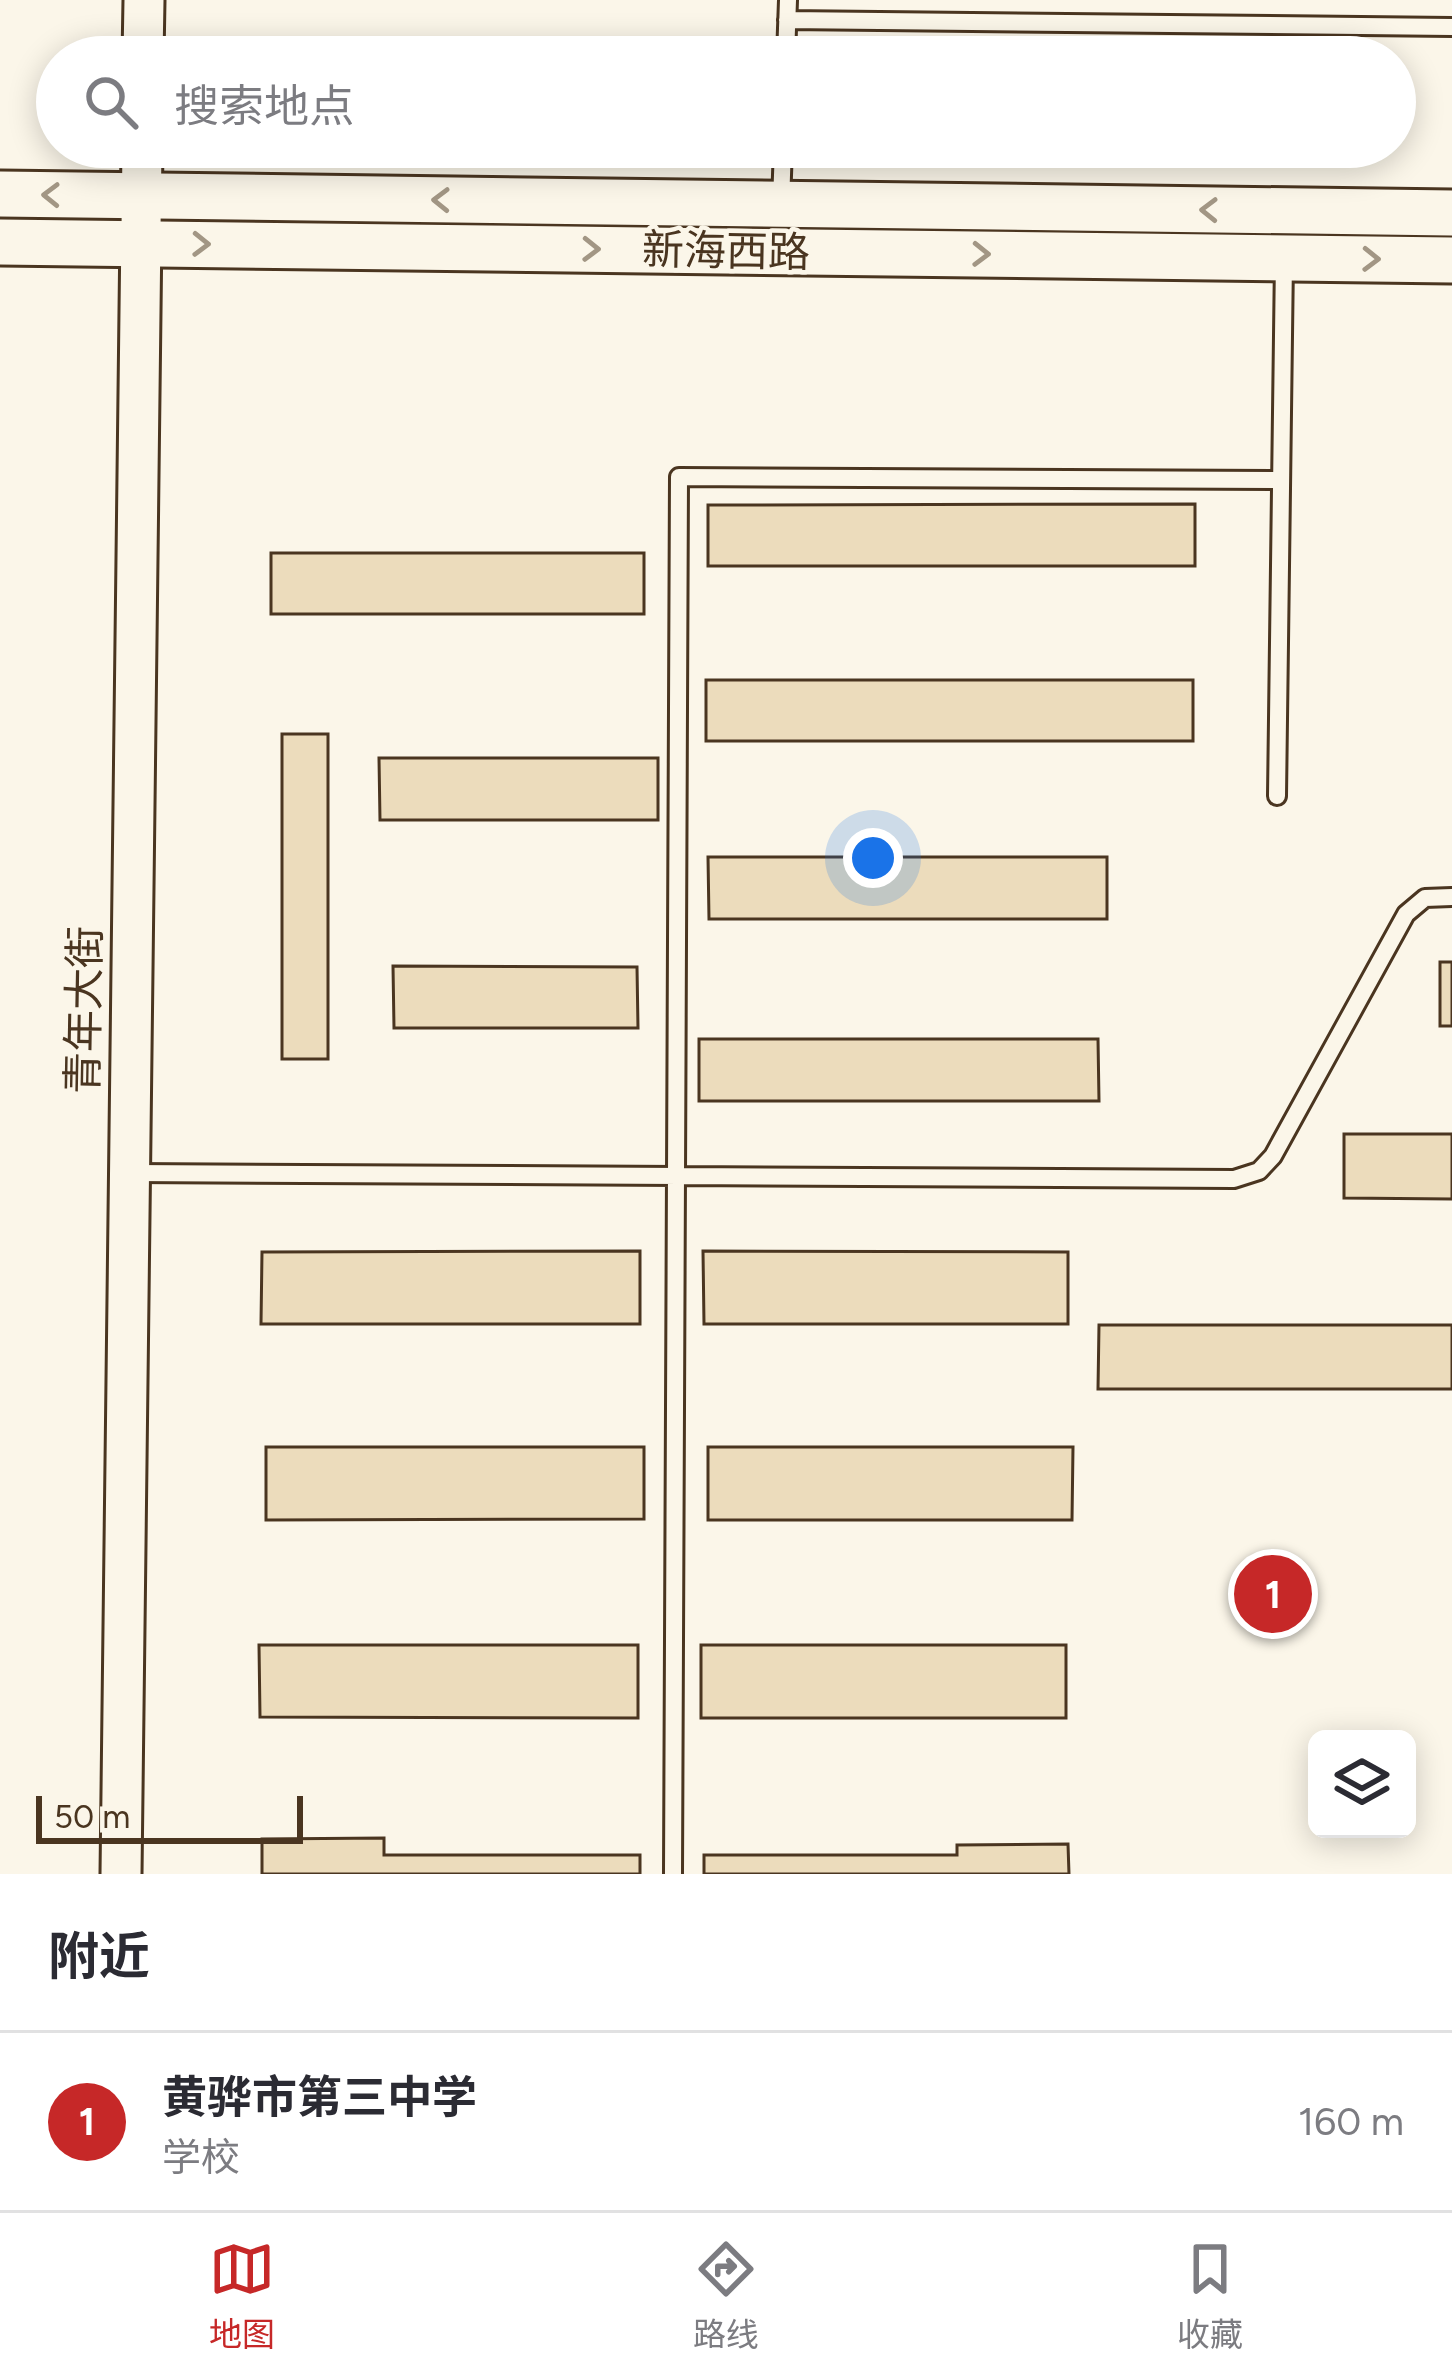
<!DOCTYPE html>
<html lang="zh">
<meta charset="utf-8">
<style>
body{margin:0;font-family:Figtree,"Noto Sans SC",sans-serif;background:#f7f7f7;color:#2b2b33}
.controls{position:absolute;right:36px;bottom:36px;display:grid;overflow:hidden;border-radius:18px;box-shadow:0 6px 30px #0003}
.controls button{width:108px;height:108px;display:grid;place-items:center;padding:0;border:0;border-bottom:3px solid #e1e1e2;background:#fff;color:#2b2b33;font:60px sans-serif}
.scale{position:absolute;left:36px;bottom:30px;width:267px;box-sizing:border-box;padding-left:12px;border:6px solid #4a3520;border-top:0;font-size:33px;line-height:42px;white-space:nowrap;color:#4a3520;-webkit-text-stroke:9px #fbf6e9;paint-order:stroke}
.you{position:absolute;left:873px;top:858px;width:42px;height:42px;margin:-30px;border:9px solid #fff;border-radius:50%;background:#1a73e8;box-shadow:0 0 0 18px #1a73e833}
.badge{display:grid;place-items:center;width:78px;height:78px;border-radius:50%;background:#c62828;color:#fff;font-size:39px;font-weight:700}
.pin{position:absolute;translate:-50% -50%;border:6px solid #fff;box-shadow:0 3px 12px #0006}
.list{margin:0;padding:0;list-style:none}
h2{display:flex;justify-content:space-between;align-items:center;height:156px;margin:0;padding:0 48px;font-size:51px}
h2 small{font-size:39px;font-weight:400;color:#7c7c81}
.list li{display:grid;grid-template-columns:78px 1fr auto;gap:36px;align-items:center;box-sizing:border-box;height:180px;padding:0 48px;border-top:3px solid #e1e1e2}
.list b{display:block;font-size:45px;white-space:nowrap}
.list p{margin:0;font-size:39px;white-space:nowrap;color:#7c7c81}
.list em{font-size:39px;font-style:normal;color:#7c7c81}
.icon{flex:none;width:66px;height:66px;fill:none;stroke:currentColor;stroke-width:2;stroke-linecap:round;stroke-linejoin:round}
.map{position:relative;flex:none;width:1452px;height:1874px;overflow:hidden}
.search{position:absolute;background:#fff;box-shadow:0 6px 30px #0003;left:36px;right:36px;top:36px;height:132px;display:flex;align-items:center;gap:30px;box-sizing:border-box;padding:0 42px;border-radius:66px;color:#7c7c81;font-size:45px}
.sheet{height:336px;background:#fff}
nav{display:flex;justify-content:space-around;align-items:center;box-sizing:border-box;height:168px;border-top:3px solid #e1e1e2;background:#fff;font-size:33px;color:#7c7c81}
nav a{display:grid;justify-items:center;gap:6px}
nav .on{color:#c62828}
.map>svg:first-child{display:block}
.building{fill:#ecdcbc;stroke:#4a3520;stroke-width:3}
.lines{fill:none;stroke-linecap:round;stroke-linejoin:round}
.service-casing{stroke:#4a3520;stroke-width:22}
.tertiary-casing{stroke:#4a3520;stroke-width:45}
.secondary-casing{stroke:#4a3520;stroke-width:51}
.service{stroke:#fbf6e9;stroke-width:16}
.tertiary{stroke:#fbf6e9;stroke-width:39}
.secondary{stroke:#fbf6e9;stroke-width:45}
.oneway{stroke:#a29684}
.labels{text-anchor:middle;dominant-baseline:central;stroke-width:9;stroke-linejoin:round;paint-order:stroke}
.street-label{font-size:42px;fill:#4a3520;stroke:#fbf6e9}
</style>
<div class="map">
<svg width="1452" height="1874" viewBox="0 0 1452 1874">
<rect width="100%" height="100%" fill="#fbf6e9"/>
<path class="building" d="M1195,504v62h-487v-61z
M271,553h373v61h-373z
M706,680h487v61h-487z
M282,734h46v325h-46z
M379,758h279v62h-278z
M708,857h399v62h-398z
M1440,962h12v64h-12z
M393,966l244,1 1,61h-244z
M699,1039h399l1,62h-400z
M1344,1134h108v65l-108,-1z
M640,1251v73h-379l1,-72z
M703,1251l365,1v72h-364z
M1099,1325h353v64h-354z
M266,1447h378v72l-378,1z
M708,1447h365l-1,73h-364z
M259,1645h379v73l-378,-1z
M701,1645h365v73h-365z
M384,1838v17h256v19h-378v-35z
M1068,1844l1,30h-365v-19h253v-10z"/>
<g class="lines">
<g class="service-casing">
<path id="service" d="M787,20l665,7
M786,57l2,-57
M781,203l2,-56
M1277,796l7,-537
M131,1173l1103,6 25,-8 14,-15 133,-242 19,-16 27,-1
M673,1874l6,-1397 602,3"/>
</g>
<g class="tertiary-casing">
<path id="tertiary" d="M143,57l1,-57
M121,1874l21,-1727"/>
</g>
<g class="secondary-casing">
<path id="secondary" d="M0,194l1452,19
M0,242l1452,18"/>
</g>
<use href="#service" class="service"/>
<use href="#tertiary" class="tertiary"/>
<use href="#secondary" class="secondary"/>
</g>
<defs><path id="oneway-chevron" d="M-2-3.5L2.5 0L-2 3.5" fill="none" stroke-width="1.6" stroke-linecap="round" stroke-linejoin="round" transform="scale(3)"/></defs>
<g class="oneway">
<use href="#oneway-chevron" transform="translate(51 195) rotate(-179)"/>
<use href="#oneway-chevron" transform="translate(441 200) rotate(-179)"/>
<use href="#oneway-chevron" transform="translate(1209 210) rotate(-179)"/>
<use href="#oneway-chevron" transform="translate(201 244) rotate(1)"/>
<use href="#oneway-chevron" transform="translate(591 249) rotate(1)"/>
<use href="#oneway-chevron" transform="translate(981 254) rotate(1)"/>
<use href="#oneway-chevron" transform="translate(1371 259) rotate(1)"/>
</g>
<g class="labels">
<g class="street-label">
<text transform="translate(726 251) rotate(1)">新海西路</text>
<text transform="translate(84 1010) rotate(-89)">青年大街</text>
</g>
</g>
</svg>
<div class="controls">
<button><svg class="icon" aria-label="layers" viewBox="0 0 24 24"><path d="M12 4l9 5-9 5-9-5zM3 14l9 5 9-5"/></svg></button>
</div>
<div class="scale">50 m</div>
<div class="you"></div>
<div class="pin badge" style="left:1273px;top:1594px">1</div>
<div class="search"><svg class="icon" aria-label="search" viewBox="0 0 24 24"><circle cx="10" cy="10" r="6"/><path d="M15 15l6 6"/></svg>搜索地点</div>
</div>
<section class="sheet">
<h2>附近<small></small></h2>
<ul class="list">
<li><span class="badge">1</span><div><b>黄骅市第三中学</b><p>学校</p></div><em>160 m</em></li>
</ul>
</section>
<nav>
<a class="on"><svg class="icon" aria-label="map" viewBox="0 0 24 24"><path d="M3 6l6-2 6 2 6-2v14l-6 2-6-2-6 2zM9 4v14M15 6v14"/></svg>地图</a>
<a><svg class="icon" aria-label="directions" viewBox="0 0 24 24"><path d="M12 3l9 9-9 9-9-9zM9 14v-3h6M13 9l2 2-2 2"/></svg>路线</a>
<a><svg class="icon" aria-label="saved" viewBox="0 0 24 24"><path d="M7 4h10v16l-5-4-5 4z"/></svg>收藏</a>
</nav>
